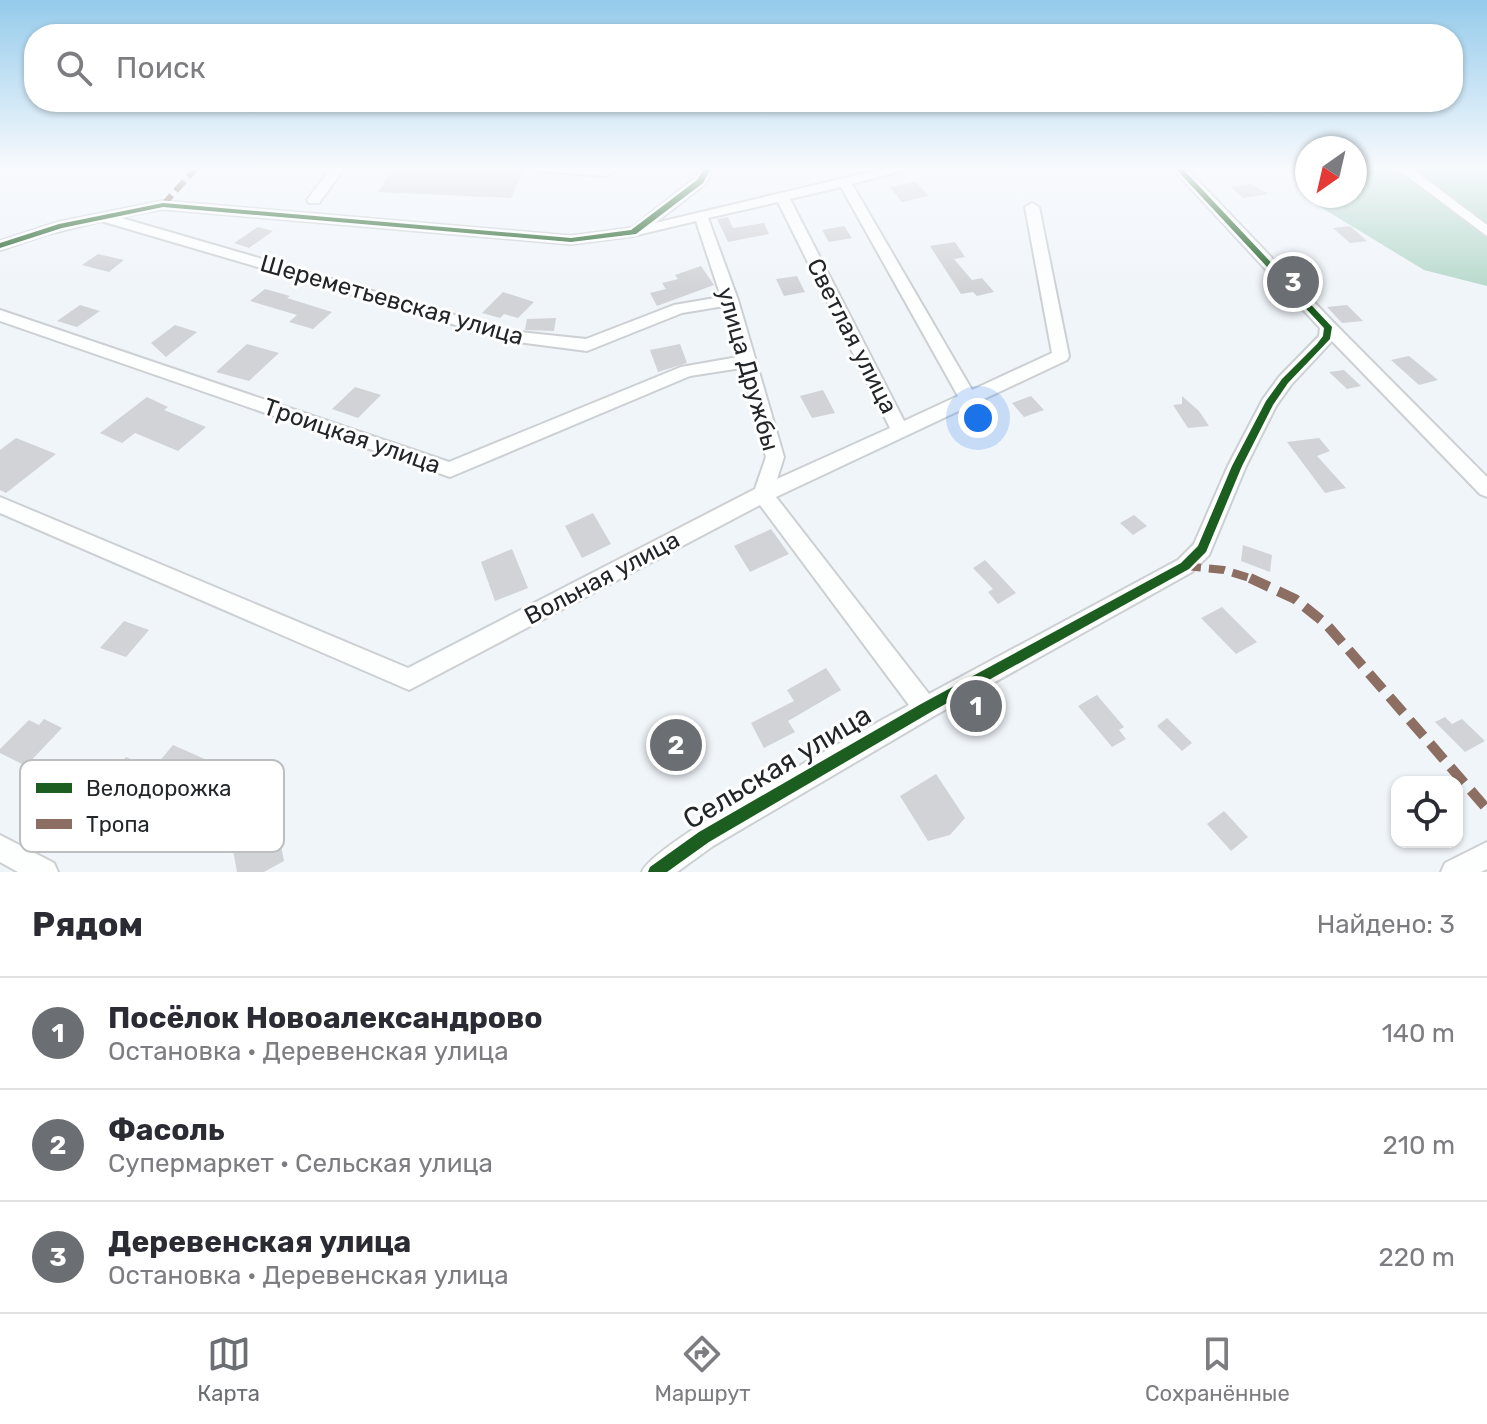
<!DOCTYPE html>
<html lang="ru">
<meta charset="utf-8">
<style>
body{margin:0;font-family:Rubik,sans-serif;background:#f7f7f7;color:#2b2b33}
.controls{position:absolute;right:24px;bottom:24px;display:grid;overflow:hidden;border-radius:16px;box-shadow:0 2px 6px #0004}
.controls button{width:72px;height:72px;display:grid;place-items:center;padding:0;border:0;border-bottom:2px solid #e1e1e2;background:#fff;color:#2b2b33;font:40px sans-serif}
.compass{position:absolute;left:1295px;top:136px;width:72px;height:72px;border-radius:50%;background:#fff;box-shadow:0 2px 6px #0004;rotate:214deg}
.you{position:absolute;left:978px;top:418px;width:28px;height:28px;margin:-20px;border:6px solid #fff;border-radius:50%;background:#1a73e8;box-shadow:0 0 0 12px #1a73e833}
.badge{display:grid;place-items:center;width:52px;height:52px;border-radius:50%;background:#6b6e72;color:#fff;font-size:26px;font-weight:700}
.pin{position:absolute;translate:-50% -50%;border:4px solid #fff;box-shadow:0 2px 8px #0006}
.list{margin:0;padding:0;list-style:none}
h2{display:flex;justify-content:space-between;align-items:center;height:104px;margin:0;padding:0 32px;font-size:34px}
h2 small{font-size:26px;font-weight:400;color:#7c7c81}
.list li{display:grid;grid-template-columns:52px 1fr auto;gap:24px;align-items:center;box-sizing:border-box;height:112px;padding:0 32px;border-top:2px solid #e1e1e2}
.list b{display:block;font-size:30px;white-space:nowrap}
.list p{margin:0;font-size:26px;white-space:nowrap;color:#7c7c81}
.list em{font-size:26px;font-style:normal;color:#7c7c81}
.icon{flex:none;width:44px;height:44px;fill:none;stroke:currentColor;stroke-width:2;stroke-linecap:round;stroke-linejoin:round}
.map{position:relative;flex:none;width:1487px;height:872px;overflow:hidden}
.search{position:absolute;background:#fff;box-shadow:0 2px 6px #0004;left:24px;right:24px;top:24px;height:88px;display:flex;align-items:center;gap:20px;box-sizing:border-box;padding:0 28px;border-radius:32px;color:#7c7c81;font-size:30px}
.sheet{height:440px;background:#fff}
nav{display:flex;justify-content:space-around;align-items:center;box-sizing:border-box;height:112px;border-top:2px solid #e1e1e2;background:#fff;font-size:22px;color:#7c7c81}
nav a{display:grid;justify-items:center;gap:4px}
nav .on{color:#6b6e72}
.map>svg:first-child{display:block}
.forest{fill:#b7d9cc}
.building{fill:#d1d3d7}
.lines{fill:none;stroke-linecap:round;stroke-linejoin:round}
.minor-casing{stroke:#ccd0d3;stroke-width:4}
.minor{fill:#fdfefe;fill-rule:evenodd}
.quiet-far2{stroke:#8d6e63;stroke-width:6;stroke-dasharray:13 6;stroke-linecap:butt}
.quiet-far1{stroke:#8d6e63;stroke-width:8;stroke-dasharray:16 8;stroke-linecap:butt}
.quiet{stroke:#8d6e63;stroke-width:10;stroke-dasharray:21 10;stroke-linecap:butt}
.cycleway-casing{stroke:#fff;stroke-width:5}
.cycleway{fill:#1b5e20;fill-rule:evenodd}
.labels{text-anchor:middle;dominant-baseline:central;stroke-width:6;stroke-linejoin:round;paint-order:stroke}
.street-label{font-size:24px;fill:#232629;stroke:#fff}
.near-street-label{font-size:28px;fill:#232629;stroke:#fff}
.key{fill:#fff;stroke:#bdbebf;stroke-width:2}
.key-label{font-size:22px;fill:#232629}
</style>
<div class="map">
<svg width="1487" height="872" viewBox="0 0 1487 872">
<rect width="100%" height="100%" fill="#f0f5fa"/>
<path class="forest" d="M1355,167h132v119l-63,-16 -120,-73 3,-10v9h48z"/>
<path class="building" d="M395,167h130l-14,31 -133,-6z
M916,182l13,14 -27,6 -12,-15z
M1250,184l19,10 -26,4 -12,-11z
M728,217l5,11 31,-5 5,11 -41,8 -11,-23z
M844,226l8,12 -23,4 -7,-12z
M1350,226l17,15 -17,2 -17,-15z
M258,227l15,4 -24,17 -15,-5z
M955,242l10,15 -11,2 18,21 10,-2 12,14 -17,4 -4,-4 -12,2 -31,-48z
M98,254l26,6 -15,12 -27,-7z
M701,266l13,19 -57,21 -7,-13 16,-4 -4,-6 16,-4 -3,-4z
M797,276l8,16 -21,4 -8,-17z
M265,289l25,7 -3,2 45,14 -19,17 -24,-7 8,-7 -47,-14z
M503,292l31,10 -16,16 -14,-4 -4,4 -18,-5z
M80,305l20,6 -23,16 -20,-6z
M1347,305l16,16 -21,2 -15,-16z
M556,318l-2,13 -29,-1 2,-11z
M175,325l22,7 -31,25 -15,-14z
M247,344l32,9 -30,28 -33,-9z
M680,344l7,19 -29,9 -8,-22z
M1409,356l29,24 -19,5 -28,-25z
M1344,370l17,16 -14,3 -18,-17z
M355,387l26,8 -23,23 -26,-9z
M823,390l12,23 -23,5 -12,-22z
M1031,396l13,14 -20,7 -12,-14z
M1182,396l17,15 10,15 -21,2 -15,-23 9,-1z
M147,397l21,10 -4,3 42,17 -28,24 -43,-18 -13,10 -22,-10z
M16,438l40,16 -50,39 -6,-3v-40z
M1319,438l11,13 -13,5 29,32 -21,5 -38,-51z
M593,513l18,31 -29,14 -17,-32z
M1134,515l13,11 -14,9 -13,-12z
M771,529l18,25 -39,18 -16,-26z
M1243,545l29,10 -2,17 -29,-11z
M512,549l16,39 -33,13 -14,-39z
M985,560l31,33 -18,11 -10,-12 5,-3 -20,-21z
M1222,607l35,35 -21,12 -35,-36z
M124,621l25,9 -23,27 -26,-9z
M826,668l15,22 -53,31 7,11 -31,16 -13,-25 43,-22 -7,-11z
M1097,695l27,32 -5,3 7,9 -14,8 -34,-41z
M1445,717l7,7 10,-5 23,22 -20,11 -30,-30z
M1167,718l25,25 -10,8 -25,-25z
M44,719l18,9 -36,38 -26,-13v-4l29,-29 10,5z
M173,745l43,19 -66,85 -73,-35 49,-57 27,12z
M936,774l29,44 -15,17 -22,6 -28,-45z
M1224,811l24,26 -17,14 -24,-27z
M276,821l8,40 -20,11h-27l-5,-28z"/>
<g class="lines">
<g class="minor-casing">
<path id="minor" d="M332,167h13l-26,36h-10l-2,-3z
M529,167h93l-15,9 -72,-5z
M702,167h13l-10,17 -50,39 236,-56h24l-63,17 120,206 80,-37 -27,-146 7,-4 7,4 30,149 -2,4 -291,137 153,197 249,-134 16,-16 34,-78 35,-67 16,-22 40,-41 1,-8 -149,-161h14l149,156 153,154v20l-7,-3 -148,-153 -41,44 -15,21 -30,60 -37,89 -17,17 -258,144 -221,130 -36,26h-35c12,-31 225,-143 267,-167l-149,-200 -351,185 -409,-177v-16l408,171 347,-179 11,-32 -25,-89 -51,8 -240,101 -450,-156v-11l449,152 232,-95 57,-10 -14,-51 -42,7 -95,38 -77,-10 -409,-120 -57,14 -44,15v-9l59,-19 104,-21 408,35 61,-8 63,-50zM841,187l117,209 -54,25 -114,-222zM778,202l112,226 -113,51 7,-22 -46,-157 -30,-82zM163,209l408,35 62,-8 63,-15 25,76 -47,8 -88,34 -76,-8 -392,-114z
M1395,167h15l77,58v11z
M0,835l54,28 4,9h-40l-18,-10z
M1487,842v27l-6,3h-40l4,-9z"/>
</g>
<use href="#minor" class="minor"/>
<path class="quiet-far2" d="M163,205l34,-38"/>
<path class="quiet-far1" d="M1185,566l39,4 32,10"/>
<path class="quiet" d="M1250,578l45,21 31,25 161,185"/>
<g class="cycleway-casing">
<path id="cycleway" d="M705,167h7l-9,16 -67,51 -65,8 -408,-35 -101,21 -62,20v-5l59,-19 104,-21 408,35 60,-8 66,-50z
M1174,167h7l151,160 -2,12 -42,44 -15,22 -31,61 -36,86 -17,17 -258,143 -222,130 -42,30h-19l2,-5 49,-35 222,-128 260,-141 17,-17 34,-80 34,-65 16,-22 35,-35 6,-8 1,-8z"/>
</g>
<use href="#cycleway" class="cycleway"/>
</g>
<linearGradient id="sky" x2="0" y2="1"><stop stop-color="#95cbeb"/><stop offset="0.58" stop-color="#f8fafd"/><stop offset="1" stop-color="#f8fafd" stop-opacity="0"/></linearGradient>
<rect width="1487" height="290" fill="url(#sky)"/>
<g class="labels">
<g class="street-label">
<text transform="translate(392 300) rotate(16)">Шереметьевская улица</text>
<text transform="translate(852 336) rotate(63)">Светлая улица</text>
<text transform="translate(748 369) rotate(74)">улица Дружбы</text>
<text transform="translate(352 436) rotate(19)">Троицкая улица</text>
<text transform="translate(602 578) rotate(-28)">Вольная улица</text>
</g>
<g class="near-street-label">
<text transform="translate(777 767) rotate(-31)">Сельская улица</text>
</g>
</g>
<rect x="20" y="760" width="264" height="92" rx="12" class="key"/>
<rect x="36" y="783" width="36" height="10" fill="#1b5e20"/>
<rect x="36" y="819" width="36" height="10" fill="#8d6e63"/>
<g class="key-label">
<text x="86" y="796">Велодорожка</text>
<text x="86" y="832">Тропа</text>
</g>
</svg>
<div class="controls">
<button><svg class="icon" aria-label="locate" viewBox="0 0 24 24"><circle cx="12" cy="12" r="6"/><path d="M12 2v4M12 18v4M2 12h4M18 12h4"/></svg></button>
</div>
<svg class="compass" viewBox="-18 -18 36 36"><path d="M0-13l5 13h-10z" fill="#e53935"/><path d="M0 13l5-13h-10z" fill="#7c7c81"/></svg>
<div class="you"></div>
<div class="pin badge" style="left:976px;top:706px">1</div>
<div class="pin badge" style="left:676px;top:745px">2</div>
<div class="pin badge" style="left:1293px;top:282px">3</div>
<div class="search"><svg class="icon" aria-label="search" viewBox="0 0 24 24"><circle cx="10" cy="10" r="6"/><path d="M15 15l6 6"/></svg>Поиск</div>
</div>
<section class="sheet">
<h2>Рядом<small>Найдено: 3</small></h2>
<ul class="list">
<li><span class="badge">1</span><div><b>Посёлок Новоалександрово</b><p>Остановка · Деревенская улица</p></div><em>140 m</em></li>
<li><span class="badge">2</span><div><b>Фасоль</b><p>Супермаркет · Сельская улица</p></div><em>210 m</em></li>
<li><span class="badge">3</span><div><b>Деревенская улица</b><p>Остановка · Деревенская улица</p></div><em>220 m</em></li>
</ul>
</section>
<nav>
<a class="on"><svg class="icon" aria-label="map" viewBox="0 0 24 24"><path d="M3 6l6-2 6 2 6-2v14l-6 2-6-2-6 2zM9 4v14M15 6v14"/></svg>Карта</a>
<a><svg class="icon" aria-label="directions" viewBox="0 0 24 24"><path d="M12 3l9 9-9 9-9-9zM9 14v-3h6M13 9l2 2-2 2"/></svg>Маршрут</a>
<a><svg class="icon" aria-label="saved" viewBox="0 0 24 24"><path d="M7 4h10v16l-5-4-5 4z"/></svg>Сохранённые</a>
</nav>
